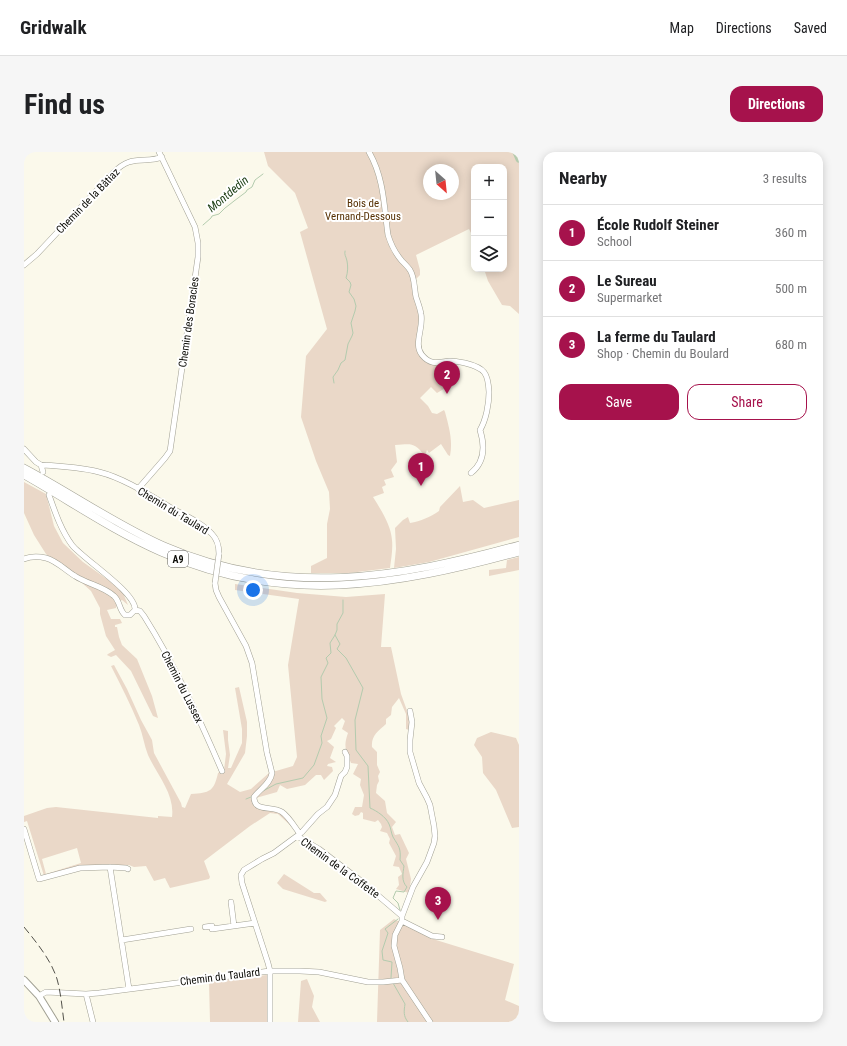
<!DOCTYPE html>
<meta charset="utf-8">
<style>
body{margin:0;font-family:"Roboto Condensed",sans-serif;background:#f6f6f6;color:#202124}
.controls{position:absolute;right:12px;top:12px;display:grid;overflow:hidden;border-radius:8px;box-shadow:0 2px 10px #0003}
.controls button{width:36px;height:36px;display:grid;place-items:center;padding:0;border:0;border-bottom:1px solid #e0e0e0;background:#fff;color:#202124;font:20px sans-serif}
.compass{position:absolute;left:399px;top:12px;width:36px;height:36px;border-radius:50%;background:#fff;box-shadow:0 2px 10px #0003;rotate:153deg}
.you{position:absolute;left:229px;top:438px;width:14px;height:14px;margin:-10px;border:3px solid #fff;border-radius:50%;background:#1a73e8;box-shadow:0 0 0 6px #1a73e833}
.badge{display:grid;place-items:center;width:26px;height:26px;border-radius:50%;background:#a6124c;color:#fff;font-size:13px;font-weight:700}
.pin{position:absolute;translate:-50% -33px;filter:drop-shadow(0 1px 2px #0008)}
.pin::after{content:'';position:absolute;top:21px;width:14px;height:12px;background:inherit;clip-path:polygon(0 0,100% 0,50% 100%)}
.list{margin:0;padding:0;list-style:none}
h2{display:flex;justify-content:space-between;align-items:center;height:52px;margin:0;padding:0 16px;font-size:17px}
h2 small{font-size:13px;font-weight:400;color:#757577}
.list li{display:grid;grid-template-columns:26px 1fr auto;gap:12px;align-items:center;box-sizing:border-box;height:56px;padding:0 16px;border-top:1px solid #e0e0e0}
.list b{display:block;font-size:15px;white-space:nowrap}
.list p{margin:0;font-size:13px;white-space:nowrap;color:#757577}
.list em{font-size:13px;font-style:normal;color:#757577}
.actions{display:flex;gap:8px;padding:12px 16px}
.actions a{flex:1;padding:9px 0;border:1px solid #a6124c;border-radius:12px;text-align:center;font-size:14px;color:#a6124c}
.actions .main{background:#a6124c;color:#fff}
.icon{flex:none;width:22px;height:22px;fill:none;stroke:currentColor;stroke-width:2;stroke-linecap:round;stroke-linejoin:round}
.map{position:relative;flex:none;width:495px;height:870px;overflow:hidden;border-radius:12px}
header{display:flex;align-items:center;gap:24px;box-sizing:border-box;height:56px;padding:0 20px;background:#fff;border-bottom:1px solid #e0e0e0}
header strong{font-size:19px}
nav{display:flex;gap:22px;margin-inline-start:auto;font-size:14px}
.intro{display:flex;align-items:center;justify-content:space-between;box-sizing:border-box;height:96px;padding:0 24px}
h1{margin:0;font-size:28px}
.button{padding:10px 18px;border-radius:12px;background:#a6124c;color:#fff;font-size:14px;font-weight:700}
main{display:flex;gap:24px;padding:0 24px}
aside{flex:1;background:#fff;border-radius:12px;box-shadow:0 2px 10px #0003}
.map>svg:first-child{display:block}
.green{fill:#ead8c8;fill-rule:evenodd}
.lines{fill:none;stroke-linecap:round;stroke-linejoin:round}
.stream{stroke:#b3cbae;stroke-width:1}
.river{stroke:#b3cbae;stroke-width:7}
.minor-casing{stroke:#a1a093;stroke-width:6}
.major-casing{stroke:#a1a093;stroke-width:8}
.highway-casing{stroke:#a1a093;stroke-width:8}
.minor{stroke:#fff;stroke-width:5}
.major{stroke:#fff;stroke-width:6}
.highway{stroke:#fff;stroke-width:7}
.rail{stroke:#52514a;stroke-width:1;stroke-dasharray:8 4;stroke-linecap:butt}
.minor-bridge-casing{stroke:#a1a093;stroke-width:6;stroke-linecap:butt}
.minor-bridge{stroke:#fff;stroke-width:5}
.labels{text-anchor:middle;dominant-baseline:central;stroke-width:4;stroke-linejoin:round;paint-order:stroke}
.shield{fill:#fff;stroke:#565652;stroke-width:1}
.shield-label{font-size:10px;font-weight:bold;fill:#0d0d08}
.street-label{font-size:11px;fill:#0d0d08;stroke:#fff}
.park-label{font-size:11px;fill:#563003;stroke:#fff}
.water-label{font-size:12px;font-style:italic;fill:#1f4017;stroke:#fff}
</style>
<header>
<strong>Gridwalk</strong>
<nav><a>Map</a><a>Directions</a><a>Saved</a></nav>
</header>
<div class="intro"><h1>Find us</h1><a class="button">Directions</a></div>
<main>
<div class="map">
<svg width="495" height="870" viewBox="0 0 495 870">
<rect width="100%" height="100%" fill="#fbf9eb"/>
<path class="green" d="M240,0h255v162l-9,-8 -8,-1 -14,-24 -4,-12h20v-102h-30v72l-5,-10 -53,26 4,15v5l-7,7 7,32 -3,29 10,18 26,2 -4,12 -6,6 4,6 -10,6 -6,-6 -11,11 8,8 4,7 5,1 7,-4 1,2c4,15 8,28 5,44l-2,-1 -7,-11 -12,9 -2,-3 -2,6c-11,-14 -13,-12 -30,-11l2,17 -6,8 3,7 -10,3 2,5 -4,2 2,6 -11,4c8,13 18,28 19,43 1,10 -1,19 -2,28l-41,5h-38v-7l16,-8v-34l3,-15 -1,-17 -13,-31 -15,-44 5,-61 21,-27 -27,-97 8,-4 -13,-35 -27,-27zM405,18h24v24h-24z
M0,330l22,12 8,32 9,17 20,19 28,20 12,11 5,12 -6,-5 -5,2 -1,6 -9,2 4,9h9l2,4 -7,2v2h2l2,10 3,8 15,14 15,37 6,22 -5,-2 -22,-45 -15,-16 -5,2 -4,-2 1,-1 7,-4 -9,-14 -6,-22v-6l-9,-17 -10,-9 -23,-16 -12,-12 -12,-19 -10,-22z
M436,334l3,16 10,-2 11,8 35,-8v37l-90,25 -35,6 2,-19 -1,-21 8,-8 5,-3 2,6c11,-2 20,-6 29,-12l1,-4z
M495,405v13l-30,6v-6l17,-2 1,-8z
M211,432l62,9 49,4 39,-3 -4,53h10l10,47 8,22v14l-3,-1v-15l-7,-16 -7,9 -1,8 -5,4v5c-8,7 -15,12 -14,23l5,5v13l3,7 -2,4 1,5 -2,4 -1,8 9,8 2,12 9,9 -4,5 3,8 5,-1 9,19 -3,6 5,20 -2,14 -13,-4 3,-4 -1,-8 4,-3 -3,-7 -6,-1 3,-10 -7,-13 1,-4 -3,-6 -7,-2 2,-4 -1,-3 -3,-4 -3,2 -12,-3v-6l-2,-1 -2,3 -4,1 -3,-2 3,-7h7l2,-12 -4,-10 1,-6 -8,-5 5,-10 -7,-1c-5,-13 -8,-16 -3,-30l-6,-4 3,-8 -3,-3 -8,8 2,2 -5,11 -4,2 7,6 -4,11 6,4 -8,2 -1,2 5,1 1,4 -9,9 -3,-5h-5l-11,10 -18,4 -7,-4 -3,7 -25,7 2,7 4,2 21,3 13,14 -1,1 -13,-12 -8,-1 -20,13 -46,35 6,16 -1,2 -39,9 -5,-10 -11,3 -8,-15 -12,1 -5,-2h-22l-31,3 -31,11 -18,-58 -3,1v-6l23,-8 9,-1 102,11v-2l14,1c3,-23 -15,-42 -24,-62 -4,-10 -5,-20 -9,-30 -8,-20 -18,-39 -28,-59l3,-1 13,24 14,31 11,20 2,13 27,50 1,4 3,1 6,-14c19,-1 23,-3 27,-21l6,-3 2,-16 -3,-24 5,1v9l2,15 -2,13h3l11,-25v-14l-7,-41 4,-1 8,35v14l-2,17 -18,31 13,8 11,-3 18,-16 24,-7 4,-9 -9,-92 11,-66 -64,-9zM53,696l4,15 -35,11 -4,-15z
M467,580l25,6 3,7v82l-7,1 -16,-38 -13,-17 -1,-16 -8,-12 3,-7z
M260,722l30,19h6l7,8 -2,1 -42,-13 -6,-6z
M370,767l42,21 78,24 -9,36 14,6v16h-142l3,-92z
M243,823v47h-57l-1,-40z
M283,827l7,17 -2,11 8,15h-22l3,-41z"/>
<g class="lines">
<path class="stream" d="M179,73l8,-7 1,-2 7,-2 6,-6 4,-3 5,-4 12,-9 1,-2 5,-3 3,-7 8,-6
M310,231l-1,-6 5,-7 3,-7 4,-3 3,-16 4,-8 1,-3 -2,-10 4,-12 1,-5 -2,-7 -5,-7 2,-7 -1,-3 -4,-4c2,-6 2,-12 1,-17 -1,-5 -3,-6 -2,-10
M311,483l5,9 -3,5 9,9 17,30 -8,32 1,30 12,16 2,42c7,3 16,9 19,16 2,4 2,9 4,13 6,10 8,11 7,23l4,6c-1,7 -3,15 3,21l-3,5 -8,-1 -3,7 5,5 2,7
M239,639l13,-7 27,-6 11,-13 8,-22 -1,-7 6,-18 -5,-19 -1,-22 7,-14 -2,-5 5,-5 -1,-10 5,-8 2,-5v-6l6,-11v-13
M222,647l5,-2
M367,826l1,-16 -9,-2 -1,-9 6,-18 -3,-4 13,-10
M369,831l12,21c-1,7 -2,12 3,18"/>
<path class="river" d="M492,0l3,7"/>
<g class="minor-casing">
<path id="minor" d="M345,0c15,26 15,54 19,83 3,10 7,18 14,26 3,3 6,6 8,9 5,8 4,18 6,27 2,6 4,11 5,17 3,14 -8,30 1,41 9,11 17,7 28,6 5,0 10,1 15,2 20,5 23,10 24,29 0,12 -3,28 -9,38 5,16 5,32 -9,43
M0,113l13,-11 76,-81c4,-4 10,-9 16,-11 11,-4 22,0 33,-5
M0,297l12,13 5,3c19,1 39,2 58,7 25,6 52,24 74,37 13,7 29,14 39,25 5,5 7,12 7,20
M17,313l2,7
M114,337l27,-31 5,-7 28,-194v-14l-3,-16 -36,-75
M0,407c7,-3 14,-3 22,-1 11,3 19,12 29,18 12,8 28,10 39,20 6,5 5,14 11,19h5l5,-5c2,-17 -52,-51 -63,-65 -11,-15 -17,-33 -23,-50
M191,431l1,7 3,7 27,49 6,17 15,90 5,20c-1,10 -12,16 -18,24 0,16 18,8 28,15 7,5 12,14 18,22
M111,458l5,1 4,5c31,49 55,102 78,155
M386,559l2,11 -2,18v12l9,31 8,15 3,7 4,21 1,10 -1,7 -7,19 -14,25 -11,29v5l-7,14 -1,11 6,22 2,12 28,42
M0,677l15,50 41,-11 30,-1 16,1 2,1
M273,684l22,13 42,32 41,35
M86,715l19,122
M207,750l3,24
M378,769l30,15 10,1
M181,775l7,-1v3l43,-6
M98,788l69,-11
M62,842l7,28
M15,844l7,-4 40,2 13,-1 171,-22h30l19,1 49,10h15l19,-2
M246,870v-51l-2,-8 -26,-80 -1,-8 3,-5 18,-11 12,-6 23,-17 5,-4 16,-18 9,-7 8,-12 6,-19 4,-4 2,-5v-11l-2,-4"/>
</g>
<g class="major-casing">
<path id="major" d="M0,828l15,16 16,26"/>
</g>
<g class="highway-casing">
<path id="highway" d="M0,316c47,25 91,56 140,78 119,52 235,32 355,-1
M0,323c46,26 89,56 137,77 122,54 234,34 358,0"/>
</g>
<use href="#minor" class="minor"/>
<use href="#major" class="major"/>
<use href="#highway" class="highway"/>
<path class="rail" d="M0,775c13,16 27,33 33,52 4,14 5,29 7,43"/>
<g class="minor-bridge-casing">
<path id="minor-bridge" d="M191,431l4,-29"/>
</g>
<use href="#minor-bridge" class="minor-bridge"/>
</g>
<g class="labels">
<rect class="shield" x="144" y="399" width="20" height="16" rx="3"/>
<g class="shield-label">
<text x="154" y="407">A9</text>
</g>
<g class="street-label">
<text transform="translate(64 49) rotate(-46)">Chemin de la Bâtiaz</text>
<text transform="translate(165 170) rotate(-82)">Chemin des Boracles</text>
<text transform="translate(149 359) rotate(31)">Chemin du Taulard</text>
<text transform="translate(158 535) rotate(63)">Chemin du Lussex</text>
<text transform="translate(316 716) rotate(36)">Chemin de la Coffette</text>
<text transform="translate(196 825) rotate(-7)">Chemin du Taulard</text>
</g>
<g class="park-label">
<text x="339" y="51">Bois de<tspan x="339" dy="13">Vernand-Dessous</tspan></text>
</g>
<g class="water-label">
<text transform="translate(204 42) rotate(-40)">Montdedin</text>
</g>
</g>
</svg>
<div class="controls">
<button>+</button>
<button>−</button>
<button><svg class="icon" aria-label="layers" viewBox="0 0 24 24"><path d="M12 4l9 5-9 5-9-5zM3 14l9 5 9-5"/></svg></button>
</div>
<svg class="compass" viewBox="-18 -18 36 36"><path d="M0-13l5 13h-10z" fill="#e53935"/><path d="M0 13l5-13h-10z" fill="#757577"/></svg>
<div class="you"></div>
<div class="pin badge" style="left:397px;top:334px">1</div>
<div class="pin badge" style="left:423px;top:242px">2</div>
<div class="pin badge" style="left:414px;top:768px">3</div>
</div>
<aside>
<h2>Nearby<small>3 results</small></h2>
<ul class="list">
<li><span class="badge">1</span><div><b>École Rudolf Steiner</b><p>School</p></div><em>360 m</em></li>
<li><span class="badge">2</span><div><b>Le Sureau</b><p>Supermarket</p></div><em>500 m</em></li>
<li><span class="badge">3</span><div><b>La ferme du Taulard</b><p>Shop · Chemin du Boulard</p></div><em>680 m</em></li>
</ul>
<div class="actions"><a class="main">Save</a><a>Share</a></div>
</aside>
</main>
